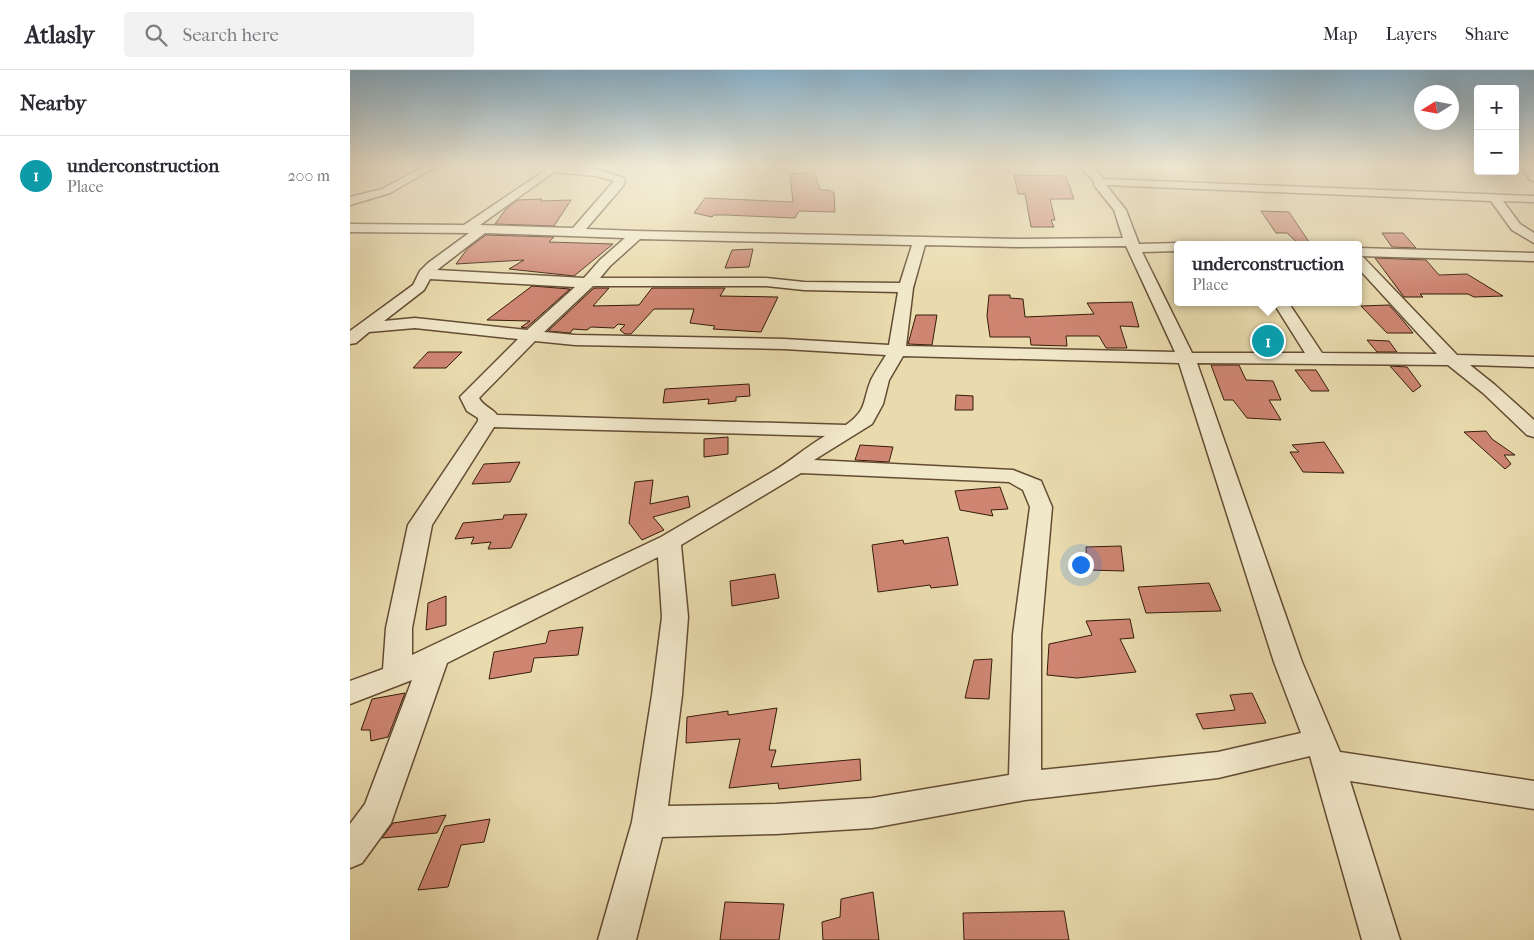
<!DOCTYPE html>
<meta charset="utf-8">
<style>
body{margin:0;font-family:"IM FELL French Canon",serif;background:#f2f2f3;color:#2b2b33}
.controls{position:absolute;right:15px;top:15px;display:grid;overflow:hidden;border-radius:5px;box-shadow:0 5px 20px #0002}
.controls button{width:45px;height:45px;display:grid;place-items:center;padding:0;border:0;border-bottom:1px solid #e1e1e2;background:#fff;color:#2b2b33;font:25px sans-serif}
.compass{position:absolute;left:1064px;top:15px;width:45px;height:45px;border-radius:50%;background:#fff;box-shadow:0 5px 20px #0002;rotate:259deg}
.you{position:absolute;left:730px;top:494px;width:18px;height:18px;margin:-12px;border:4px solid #fff;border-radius:50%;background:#1a73e8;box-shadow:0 0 0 8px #1a73e833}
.badge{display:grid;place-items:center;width:32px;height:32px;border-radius:50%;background:#7c3aed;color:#fff;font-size:16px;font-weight:700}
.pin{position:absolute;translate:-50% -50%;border:2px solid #fff;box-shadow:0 1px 5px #0006}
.popup{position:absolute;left:824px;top:171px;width:188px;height:65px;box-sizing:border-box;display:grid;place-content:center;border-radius:5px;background:#fff;filter:drop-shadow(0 1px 4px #0005);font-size:16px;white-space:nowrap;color:#7c7c81}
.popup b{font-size:19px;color:#2b2b33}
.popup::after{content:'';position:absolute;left:50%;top:100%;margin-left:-10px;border:10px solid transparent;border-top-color:#fff}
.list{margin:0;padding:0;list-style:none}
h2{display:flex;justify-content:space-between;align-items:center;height:65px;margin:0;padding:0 20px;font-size:21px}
h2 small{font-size:16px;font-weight:400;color:#7c7c81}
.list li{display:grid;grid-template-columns:32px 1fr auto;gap:15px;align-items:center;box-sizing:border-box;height:80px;padding:0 20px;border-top:1px solid #e1e1e2}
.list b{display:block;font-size:19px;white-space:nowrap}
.list p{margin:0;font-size:16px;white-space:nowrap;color:#7c7c81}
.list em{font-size:16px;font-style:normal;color:#7c7c81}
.icon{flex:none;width:28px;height:28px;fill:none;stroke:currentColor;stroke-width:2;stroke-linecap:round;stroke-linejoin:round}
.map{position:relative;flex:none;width:1184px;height:870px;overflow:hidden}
header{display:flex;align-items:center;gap:30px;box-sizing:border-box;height:70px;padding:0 25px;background:#fff;border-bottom:1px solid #e1e1e2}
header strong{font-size:24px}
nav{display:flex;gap:28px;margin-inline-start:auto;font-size:18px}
.search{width:350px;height:45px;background:#f2f2f3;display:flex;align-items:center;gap:12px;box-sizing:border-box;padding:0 18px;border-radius:5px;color:#7c7c81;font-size:19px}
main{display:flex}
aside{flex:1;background:#fff}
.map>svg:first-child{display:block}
.building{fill:#ce8673;stroke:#371c0a}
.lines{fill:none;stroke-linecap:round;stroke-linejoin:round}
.minor-casing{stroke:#644c33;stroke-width:3}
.minor{fill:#f1e8ca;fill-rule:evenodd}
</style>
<header>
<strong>Atlasly</strong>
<div class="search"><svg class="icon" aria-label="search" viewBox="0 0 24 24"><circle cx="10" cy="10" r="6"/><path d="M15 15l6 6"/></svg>Search here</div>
<nav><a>Map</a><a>Layers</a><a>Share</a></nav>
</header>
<main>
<aside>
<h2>Nearby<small></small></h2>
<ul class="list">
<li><span class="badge" style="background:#0f9aa8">1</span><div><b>underconstruction</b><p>Place</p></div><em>200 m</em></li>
</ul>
</aside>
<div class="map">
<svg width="1184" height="870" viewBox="0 0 1184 870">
<rect width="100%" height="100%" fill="#e9dbae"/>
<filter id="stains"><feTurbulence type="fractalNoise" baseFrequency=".004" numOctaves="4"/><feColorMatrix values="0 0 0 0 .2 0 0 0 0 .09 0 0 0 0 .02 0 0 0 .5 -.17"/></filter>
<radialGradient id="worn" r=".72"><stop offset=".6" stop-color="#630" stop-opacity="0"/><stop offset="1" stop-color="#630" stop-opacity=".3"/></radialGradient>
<path class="building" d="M463,97l7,23h10l1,2h3l1,20 -36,-1 -4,7 -70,-3h-11l-2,2 -18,-4 11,-15 88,4 -3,-28 15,-1z
M664,105l52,1 8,23h-24l5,21h-4l3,7h-23l-6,-33h-7z
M192,129l-2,2 31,-1 -17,26 -59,-2 11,-15 12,-9z
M911,141l28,1 22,33h-11l-13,-12h-11z
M1032,163h21l13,15 -24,-1z
M136,165l68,2 -5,5 64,2 -39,32 -65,-7 15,-9 -68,4 12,-16z
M403,179l-4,18 -24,1 7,-18z
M1025,188l51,2 13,15 28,-1 36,22 -29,1 -6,-3h-48l3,3h-19z
M182,216l38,3 -44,39 -5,-1 9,-6 -43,-1z
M244,218h15l-16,18 46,-1 13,-17h73l-5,8 58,1 -17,35 -48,-3 2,-3 -25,-3 4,-14h-40l-23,25h-6l-5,-4 5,-5 -7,-1 -4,4 -23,-1 -4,3 -14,-1 -3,4 -22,-2z
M639,225h21v3l13,1 2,18 69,-3 -7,-11 45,-1 7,25 -19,-1 7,22h-21l-7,-12h-33l1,10 -36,-1 -1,-8h-40l-3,-21z
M1039,235l11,12 13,16h-26l-26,-27z
M566,245h21l-5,30 -24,-1z
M1017,270l22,1 8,11h-20z
M78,282h34l-16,16h-33z
M861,295h28l7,15 27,1 8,19h-12l12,20 -34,-2 -14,-18h-9z
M1040,296l17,1 14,19 -8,6z
M945,300h21l13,21h-18z
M399,314l1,12 -14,1v4l-28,3 1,-5 -46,4 2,-14z
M606,325l17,1v14h-18z
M1136,361l6,8 23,16h-11l7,9 -6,5 -41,-37z
M378,367v17l-24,3v-18z
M974,372l20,31 -41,-1 -13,-20h9l-7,-7z
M510,375l33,2 -4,15 -34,-2z
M170,392l-10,20 -38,2 12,-20z
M303,410l-3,24 38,-8 2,11 -37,10 11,13 -22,10 -13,-17 6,-41z
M650,417l8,22 -17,1 2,6 -33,-6 -5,-19z
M177,444l-16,34 -23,1 3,-7 -20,2 3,-7 -19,2 8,-16 40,-4 1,-4z
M598,467l10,48 -27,3 -1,-3 -52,7 -6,-47 31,-5 1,4z
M771,476l3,25 -37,-1 -1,-23z
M425,504l4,24 -47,8 -2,-25z
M859,513l12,28 -75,2 -8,-26z
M96,526v29l-20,5 2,-27z
M780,549l4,19 -14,1 16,33 -59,6 -30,-3 2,-31 43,-9 -6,-14z
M233,557l-5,28 -44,3 -3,14 -42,7 5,-27 52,-9 3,-12z
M642,589l-3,40 -24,-1 9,-38z
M55,623l-17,44 -17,4 -1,-11h-9l11,-31z
M902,623l14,30 -63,6 -7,-15 39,-4 -5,-15z
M427,638l-8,42h7l-5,17 89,-8 1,21 -82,9 -1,-6 -49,5 11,-49 -54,4 1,-26 41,-6v4z
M96,745l-9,18 -55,5 11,-15z
M140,749l-6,23 -23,3 -13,42 -30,3 27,-64z
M523,822l6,48h-56l-1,-18 18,-5 1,-18z
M375,832l59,2 -5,36h-59z
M714,841l5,29h-105l-1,-27z"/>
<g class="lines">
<g class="minor-casing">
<path id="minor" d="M75,96h12l-47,27 -40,12v-8l32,-8z
M195,96l51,3 28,9 1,2 -2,6 -37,43 51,2 381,8 105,-1 -9,-28 -20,-25v-4l-11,-10 -1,-5h10l12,13 430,17v6l-31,-1 17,23 14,9v10l-22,-13 -21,-29 -385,-16 20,25 13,34 39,-1 5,2h-5v6l-36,1 50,101h113l-32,-51h15l34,51 115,1 -79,-86v-20l176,5v8l-175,-5 4,1 94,98 77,2v10l-64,-2 25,20 39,35v17l-7,-2 -44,-42 -35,-28 -251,-2 105,299 38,90 194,29v28l-184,-28 50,159h-38l-52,-184 -92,22 -193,22 -153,28 -96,6 -114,3 -26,103h-38l34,-118 20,-127 10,-78 -4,-60 -211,106 -56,160 -29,40 -12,5v-44l15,-20 47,-124 -62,24v-23l33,-12 3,-41 22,-103 70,-104v-3l-11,-7 -7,-14 58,-58 -103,-11 -46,4 -13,11 -6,1v-13l63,-46 7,-14 8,-8 41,-30 -119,-1v-8l114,1 80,-54zM204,102l42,4 18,5 -41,47 -93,-3zM135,163l140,5 -25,22 -16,18 -147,-8zM290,169l272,6 -12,38 -96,-1 -38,-4h-166l10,-12zM575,175l93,2 108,-1 49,106 -269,-6 7,-58zM80,209l145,8 -48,43 -112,-12 -31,3 40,-31zM243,216h173l38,4 94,2 -9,53 -105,-6 -209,-4 -31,-3zM185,271l40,4 209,4 102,6c-5,8 -11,17 -15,25 -9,22 -3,29 -25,45l-349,-10c-5,-7 -14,-9 -18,-17zM553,286l276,7 95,299 27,71 -83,19 -177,18v-135l11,-128 -11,-26 -28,-11 -199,-10 58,-36 11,-20 6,-24zM144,357l331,9c-19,11 -34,25 -53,36l-111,65 -249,118v-27l20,-103zM451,403l208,9 14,8 7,17 -17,128 -4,140 -137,23 -96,6 -108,2 14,-111 6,-78 -7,-72z
M1172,96h10l2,3v12l-4,-1z"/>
</g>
<use href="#minor" class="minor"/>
</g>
<linearGradient id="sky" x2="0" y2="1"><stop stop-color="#89b6d3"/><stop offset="0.44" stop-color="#f5efdb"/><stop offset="1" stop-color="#f5efdb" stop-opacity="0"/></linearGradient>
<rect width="1184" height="218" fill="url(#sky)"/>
<rect width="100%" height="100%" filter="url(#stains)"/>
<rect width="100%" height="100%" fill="url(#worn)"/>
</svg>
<div class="controls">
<button>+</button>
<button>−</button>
</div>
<svg class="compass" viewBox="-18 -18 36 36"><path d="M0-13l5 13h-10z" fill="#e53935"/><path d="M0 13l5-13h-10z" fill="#7c7c81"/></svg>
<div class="you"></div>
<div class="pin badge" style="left:918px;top:271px;background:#0f9aa8">1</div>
<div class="popup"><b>underconstruction</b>Place</div>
</div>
</main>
